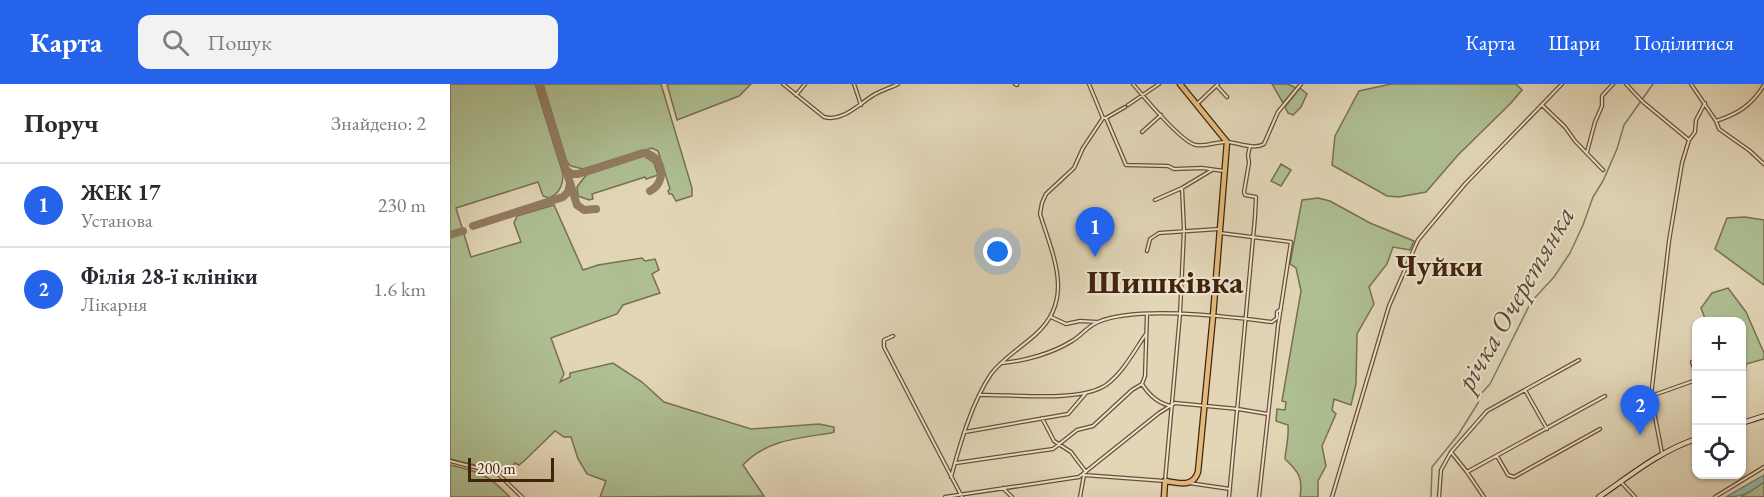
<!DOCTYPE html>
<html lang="uk">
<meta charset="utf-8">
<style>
body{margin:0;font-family:"EB Garamond",serif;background:#f2f2f3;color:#2b2b33}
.controls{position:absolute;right:18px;bottom:18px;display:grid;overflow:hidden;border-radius:12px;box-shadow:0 2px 4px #0004}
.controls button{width:54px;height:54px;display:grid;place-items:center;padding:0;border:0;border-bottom:2px solid #e1e1e2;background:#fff;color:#2b2b33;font:30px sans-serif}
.scale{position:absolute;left:18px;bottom:15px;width:86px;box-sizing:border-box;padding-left:6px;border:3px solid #43220d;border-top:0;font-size:16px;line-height:21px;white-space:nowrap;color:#43220d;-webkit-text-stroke:4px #ece4d0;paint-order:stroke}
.you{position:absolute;left:548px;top:168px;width:21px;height:21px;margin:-15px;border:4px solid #fff;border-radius:50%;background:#1a73e8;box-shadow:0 0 0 9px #1a73e833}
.badge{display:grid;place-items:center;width:39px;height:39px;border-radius:50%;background:#2563eb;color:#fff;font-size:20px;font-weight:700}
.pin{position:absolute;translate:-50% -50px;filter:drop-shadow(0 2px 3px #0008)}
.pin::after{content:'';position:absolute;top:32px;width:21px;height:18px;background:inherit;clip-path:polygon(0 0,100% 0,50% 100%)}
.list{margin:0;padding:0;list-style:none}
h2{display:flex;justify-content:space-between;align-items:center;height:78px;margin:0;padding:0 24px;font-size:26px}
h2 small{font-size:20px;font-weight:400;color:#7c7c81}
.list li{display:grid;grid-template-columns:39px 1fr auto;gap:18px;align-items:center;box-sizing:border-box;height:84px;padding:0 24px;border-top:2px solid #e1e1e2}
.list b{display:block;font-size:22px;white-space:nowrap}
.list p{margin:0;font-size:20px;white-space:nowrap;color:#7c7c81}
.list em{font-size:20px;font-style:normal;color:#7c7c81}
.icon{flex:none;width:33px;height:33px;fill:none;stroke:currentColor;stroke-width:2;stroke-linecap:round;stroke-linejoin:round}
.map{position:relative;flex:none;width:1314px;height:413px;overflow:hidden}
header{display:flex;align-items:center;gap:36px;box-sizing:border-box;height:84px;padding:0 30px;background:#2563eb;color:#fff}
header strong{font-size:28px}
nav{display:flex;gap:33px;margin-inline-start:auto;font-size:21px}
.search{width:420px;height:54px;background:#f2f2f3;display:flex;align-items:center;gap:15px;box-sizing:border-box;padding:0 21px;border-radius:12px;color:#7c7c81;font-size:22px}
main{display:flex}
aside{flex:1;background:#fff}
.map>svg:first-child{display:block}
.green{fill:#aebf92;stroke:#787050;stroke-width:1.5}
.water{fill:#96baa9;stroke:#757d6b;stroke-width:1.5}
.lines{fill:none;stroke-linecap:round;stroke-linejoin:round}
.stream{stroke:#757d6b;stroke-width:1.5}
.taxiway{stroke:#927c62;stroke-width:8}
.minor-casing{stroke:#6b4f38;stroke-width:4.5}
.secondary-casing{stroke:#43220d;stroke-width:6}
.primary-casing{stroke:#43220d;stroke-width:7}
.minor{stroke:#ece4d0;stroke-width:2}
.secondary{stroke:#ece4d0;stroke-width:4}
.primary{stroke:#e1bb7c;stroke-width:4.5}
.labels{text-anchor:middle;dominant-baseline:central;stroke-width:4.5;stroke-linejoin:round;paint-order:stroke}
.water-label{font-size:28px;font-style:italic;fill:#584834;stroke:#ece4d0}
.quarter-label{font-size:30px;font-weight:bold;fill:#43220d;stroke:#ece4d0}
.district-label{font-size:33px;font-weight:bold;fill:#43220d;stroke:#ece4d0}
</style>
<header>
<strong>Карта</strong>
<div class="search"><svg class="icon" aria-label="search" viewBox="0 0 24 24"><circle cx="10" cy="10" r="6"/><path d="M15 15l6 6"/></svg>Пошук</div>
<nav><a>Карта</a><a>Шари</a><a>Поділитися</a></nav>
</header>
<main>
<aside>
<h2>Поруч<small>Знайдено: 2</small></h2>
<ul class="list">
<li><span class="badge">1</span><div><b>ЖЕК 17</b><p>Установа</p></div><em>230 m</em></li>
<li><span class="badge">2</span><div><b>Філія 28-ї клініки</b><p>Лікарня</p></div><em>1.6 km</em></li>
</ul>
</aside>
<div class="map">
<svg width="1314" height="413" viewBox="0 0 1314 413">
<rect width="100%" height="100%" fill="#e2d6b7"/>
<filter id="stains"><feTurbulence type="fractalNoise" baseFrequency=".00333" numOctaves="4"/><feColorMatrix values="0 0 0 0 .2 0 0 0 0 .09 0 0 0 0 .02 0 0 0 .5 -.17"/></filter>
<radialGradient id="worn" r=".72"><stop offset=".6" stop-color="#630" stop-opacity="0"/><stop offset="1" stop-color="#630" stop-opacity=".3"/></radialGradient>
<path class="green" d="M0,0h85l28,90c0,11 -4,20 -14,24l-6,-2 -5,-14 -82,26 15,49 50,-15 -7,-19 3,-7 37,-11 29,65 15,-5 44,-7 3,3 10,-2 4,11 -7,4 8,19 -37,12 -6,9 -66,24 13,36 -4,8 10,-5v-4l43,-10 29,19 22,20 87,27 68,-5 15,3v5l-3,1c-32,5 -65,7 -88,32l21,31 -164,1 6,-16 -19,-7 -9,-15 -7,-22h-7l-9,-6 -31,30 -5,4 -4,-2 -9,10 -56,-14z
M93,0h118l31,104v8l-16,5 -4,-7h-3l-1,-3 2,-2 -12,-38 -6,-3 -69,21 -12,-3 -4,-4z
M217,0h84l-12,12 -62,24z
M822,0h16l8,4 -13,15z
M941,0h125l6,6 -11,13 -53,52 -32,37 -27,5 -12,-1 -55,-31 3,-29 24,-45z
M850,4l7,6 -6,13 -8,8 -5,-2 -3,-6z
M194,72l10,7 4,12 -12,4 -1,-2 -53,17 1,5 -4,1 -11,-4 -1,-9 9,-12z
M831,80l10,6 -10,16 -10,-5z
M868,114l12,3 40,22 44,18 -4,9 -17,-3 -6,17 -18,23 5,17 -17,30 -1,50 -5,21 -17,-6 -2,11 4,4 -14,32 4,20 -8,15v16h-18c3,-19 -1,-25 -15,-38 1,-12 4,-22 3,-34l-12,-4 1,-12 8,1 1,-8 -4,-1 19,-110 -5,-23 -6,-4 12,-64z
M1295,133l19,3v65l-49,-36 12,-31z
M1278,204l18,24 18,41v6l-18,5 -1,12 -3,1v-56h-36l-5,-13 11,-15z
M0,381c31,7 37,9 60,32h-60z
M1314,398v15h-23z"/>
<path class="water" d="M1314,391v7c-14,10 -20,15 -38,15z"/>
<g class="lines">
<path class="stream" d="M981,413l1,-30 26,-32 20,-32 2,-8 10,-11 41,-82 23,-25 16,-24 13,-28 10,-28 10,-16 14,-32 7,-24 29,-41"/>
<path class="taxiway" d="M89,0l38,121 7,5 12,-1
M116,86l6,4h6l65,-21c20,1 25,29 7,38
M23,142l90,-29 5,-5 2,-8
M0,151l13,-4"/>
<g class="minor-casing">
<path id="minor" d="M333,0l41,33c18,5 34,-12 48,-21 8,-5 18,-8 26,-12
M404,0l7,21
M565,0l2,1
M639,0l14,34h3l20,47 42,1 6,3 28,-1 22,3
M683,0c11,13 49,59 63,61 11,2 20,-4 32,-3 11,1 26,8 36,2l14,-32 23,-28
M1176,0l17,18 46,38
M1241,0l25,37 3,8 31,22 14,13
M767,2l10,11
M346,11l9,-11
M747,20l21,-20
M678,21l31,-21
M1092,21l23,22 10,14 28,29
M656,34l19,-11
M1266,37c22,-7 36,-16 48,-36
M692,48l19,-17
M1137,68l8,-30 7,-16v-10l11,-12
M705,116l27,-12 30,-18
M770,149l71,9 -13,84 -19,171
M697,167l3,-12 9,-6 60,-4
M601,233l15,7 14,-3 17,1
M443,252l-9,4v7l78,150
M1242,278l4,12
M552,279c23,-2 51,-10 70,-22 10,-6 16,-15 26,-19 39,-17 132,-5 174,0l5,-4v-6l4,-3
M692,300c7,11 16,20 30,22
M1075,306l22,39
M531,311c32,-1 98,8 125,-10 17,-12 28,-34 40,-51
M1201,312l45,-16
M592,334l12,23 17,11 15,20
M515,348l103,-18 18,-21
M1001,368l16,20 17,25
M1212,369l-11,-57 18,-155 13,-78 7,-23 6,-8 1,-12 9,-17
M1047,372l11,19 6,2 86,-48
M0,377l47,12 25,24
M506,379l97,-14 24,-19 16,-4 39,-36 10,-6 3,-8 2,-62
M1017,388l138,-76
M501,393c9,-33 21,-75 40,-103 12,-16 31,-27 45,-40 39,-35 17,-78 4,-120l2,-11 4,-9 28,-26 9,-20 20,-30
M1171,398l14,15
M739,399l41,6
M553,404l9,9
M495,413l134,-20 80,-64 16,-10 63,6 30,5
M630,413l4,-22 81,6 15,-167 4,-84 -2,-42
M779,413l26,-280 1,-20 -11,-2 -1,-3 5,-29 -1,-8 2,-9
M882,413l57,-191 29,-66 47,-56 97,-100
M989,413l2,-27 10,-18 36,-41 92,-51
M1265,413l49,-30"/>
</g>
<g class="secondary-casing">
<path id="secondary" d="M1292,339l22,-7
M1149,413c32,-22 61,-46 97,-58"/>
</g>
<g class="primary-casing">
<path id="primary" d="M714,413l1,-16c14,2 28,7 33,-9l15,-156 14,-174 -47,-58"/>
</g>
<use href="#minor" class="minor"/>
<use href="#secondary" class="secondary"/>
<use href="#primary" class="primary"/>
</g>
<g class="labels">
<g class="water-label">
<text transform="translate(1065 214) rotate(-60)">річка Очеретянка</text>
</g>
<g class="quarter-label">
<text x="989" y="181">Чуйки</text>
</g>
<g class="district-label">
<text x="715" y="197">Шишківка</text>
</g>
</g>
<rect width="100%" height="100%" filter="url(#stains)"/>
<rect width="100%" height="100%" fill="url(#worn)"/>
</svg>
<div class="controls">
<button>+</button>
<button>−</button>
<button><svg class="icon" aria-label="locate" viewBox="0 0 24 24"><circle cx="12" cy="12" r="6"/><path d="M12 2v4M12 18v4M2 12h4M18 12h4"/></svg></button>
</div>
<div class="scale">200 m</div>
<div class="you"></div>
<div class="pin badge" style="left:645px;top:173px">1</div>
<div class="pin badge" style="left:1190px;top:351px">2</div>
</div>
</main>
